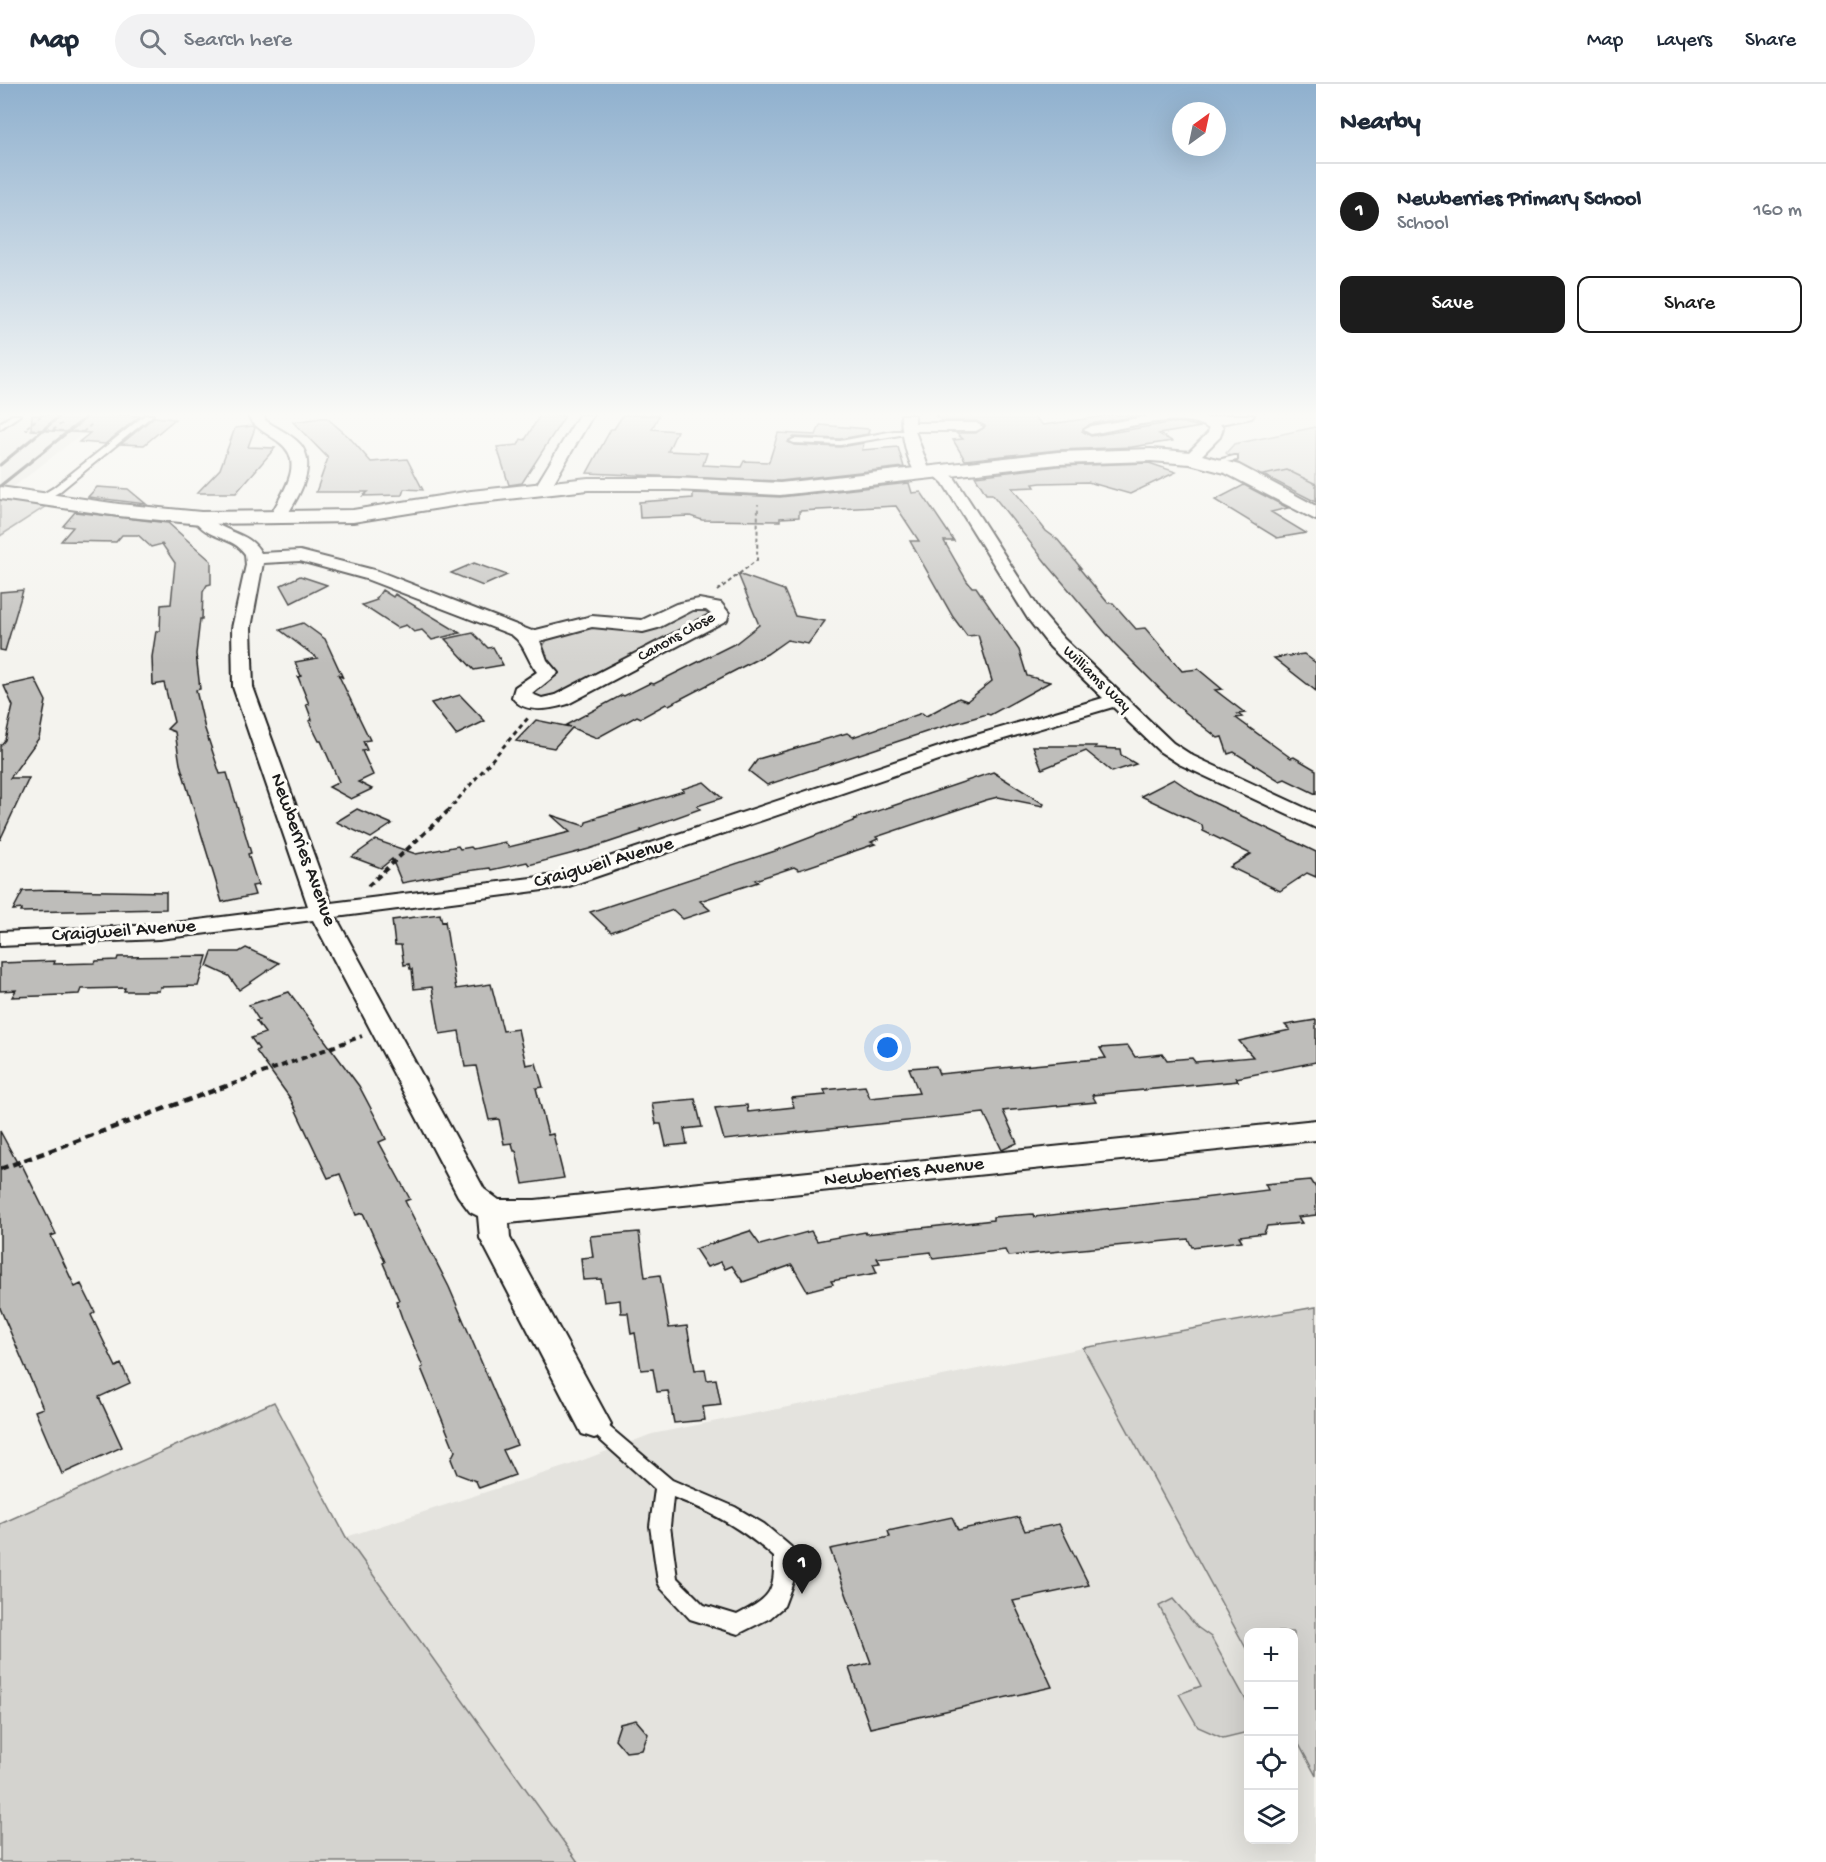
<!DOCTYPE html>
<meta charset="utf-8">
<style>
body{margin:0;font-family:"Gochi Hand",sans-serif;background:#f2f2f3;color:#1f2937}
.controls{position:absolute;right:18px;bottom:18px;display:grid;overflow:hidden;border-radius:12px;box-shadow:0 6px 24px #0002}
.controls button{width:54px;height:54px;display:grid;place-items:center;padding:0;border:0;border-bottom:2px solid #e0e1e3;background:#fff;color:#1f2937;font:30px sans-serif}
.compass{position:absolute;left:1172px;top:18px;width:54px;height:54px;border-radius:50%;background:#fff;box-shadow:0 6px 24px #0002;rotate:33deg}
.you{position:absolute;left:888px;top:964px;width:21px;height:21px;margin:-15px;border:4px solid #fff;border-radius:50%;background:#1a73e8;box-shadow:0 0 0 9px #1a73e833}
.badge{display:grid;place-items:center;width:39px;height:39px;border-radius:50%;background:#1c1c1c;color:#fff;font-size:20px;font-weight:700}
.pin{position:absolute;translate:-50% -50px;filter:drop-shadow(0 2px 3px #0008)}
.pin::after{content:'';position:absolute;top:32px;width:21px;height:18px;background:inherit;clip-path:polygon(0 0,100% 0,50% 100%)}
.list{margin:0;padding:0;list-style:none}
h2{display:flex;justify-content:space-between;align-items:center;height:78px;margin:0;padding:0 24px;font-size:26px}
h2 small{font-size:20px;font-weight:400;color:#747a83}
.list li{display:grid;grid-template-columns:39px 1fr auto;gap:18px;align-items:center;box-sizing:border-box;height:96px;padding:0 24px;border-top:2px solid #e0e1e3}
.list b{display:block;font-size:22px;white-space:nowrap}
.list p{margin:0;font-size:20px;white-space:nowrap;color:#747a83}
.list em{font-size:20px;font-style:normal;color:#747a83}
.actions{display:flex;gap:12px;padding:18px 24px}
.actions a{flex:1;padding:14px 0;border:2px solid #1c1c1c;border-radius:12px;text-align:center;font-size:21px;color:#1c1c1c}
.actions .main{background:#1c1c1c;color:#fff}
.icon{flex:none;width:33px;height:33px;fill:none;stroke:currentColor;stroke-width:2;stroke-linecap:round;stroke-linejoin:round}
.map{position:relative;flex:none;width:1316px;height:1778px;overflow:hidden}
header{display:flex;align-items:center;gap:36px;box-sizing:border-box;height:84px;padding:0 30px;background:#fff;border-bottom:2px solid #e0e1e3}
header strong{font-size:28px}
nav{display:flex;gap:33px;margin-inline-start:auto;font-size:21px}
.search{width:420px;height:54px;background:#f2f2f3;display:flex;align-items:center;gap:15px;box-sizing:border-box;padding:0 21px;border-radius:33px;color:#747a83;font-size:22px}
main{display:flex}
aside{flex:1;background:#fff}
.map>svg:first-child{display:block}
.built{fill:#e4e3de}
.green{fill:#d4d3cf;stroke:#787876;stroke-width:1.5}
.building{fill:#bebdba;stroke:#1c1c1c;stroke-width:1.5}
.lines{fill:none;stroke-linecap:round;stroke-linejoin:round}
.service-casing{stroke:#1c1c1c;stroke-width:4}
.minor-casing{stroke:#1c1c1c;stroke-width:4}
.tertiary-casing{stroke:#1c1c1c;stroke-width:4}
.path-far3{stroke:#1c1c1c;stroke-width:2;stroke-dasharray:4 3;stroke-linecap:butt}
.path-far2{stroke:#1c1c1c;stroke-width:3;stroke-dasharray:4.5 4;stroke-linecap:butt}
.path-far1{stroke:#1c1c1c;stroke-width:4;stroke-dasharray:6 4.5;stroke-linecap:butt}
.path{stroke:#1c1c1c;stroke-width:4.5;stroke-dasharray:8 5;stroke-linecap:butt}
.service{fill:#fdfcf7;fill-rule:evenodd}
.minor{fill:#fdfcf7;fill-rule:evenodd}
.tertiary{fill:#fdfcf7;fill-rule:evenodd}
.rail{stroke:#1c1c1c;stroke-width:3}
.path-bridge{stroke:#1c1c1c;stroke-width:2;stroke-dasharray:4 3;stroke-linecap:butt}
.labels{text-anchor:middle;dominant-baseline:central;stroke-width:6;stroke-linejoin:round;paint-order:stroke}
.far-street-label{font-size:16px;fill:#1c1c1c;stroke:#fdfcf7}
.street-label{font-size:20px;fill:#1c1c1c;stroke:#fdfcf7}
</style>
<header>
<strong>Map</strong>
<div class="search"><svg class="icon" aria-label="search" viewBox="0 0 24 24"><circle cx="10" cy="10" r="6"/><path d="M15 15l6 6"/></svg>Search here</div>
<nav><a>Map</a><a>Layers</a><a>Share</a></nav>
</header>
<main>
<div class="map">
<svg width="1316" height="1778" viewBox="0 0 1316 1778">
<rect width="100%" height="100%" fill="#f4f3ee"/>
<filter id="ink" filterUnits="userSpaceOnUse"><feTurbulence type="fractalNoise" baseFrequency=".0167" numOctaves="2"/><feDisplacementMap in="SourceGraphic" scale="12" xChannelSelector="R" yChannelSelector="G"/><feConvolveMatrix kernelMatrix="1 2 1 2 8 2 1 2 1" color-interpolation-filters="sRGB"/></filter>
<g filter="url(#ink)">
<path class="built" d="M0,331h106l-95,74 -11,-2z
M1083,1264l165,304v188h46v-105l22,41v86h-738l-232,-325 224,-72 82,-31z"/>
<path class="green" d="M1316,343v80c-31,-16 -64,-30 -90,-54l8,-9z
M0,413l48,8 -48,31z
M697,522l19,6 -159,86 -25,1 -1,-10 20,-11c-4,-9 -12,-21 -8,-31 10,-26 55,-18 77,-21 26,-3 52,-13 77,-20z
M1316,1223v469l-22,-41v-103h-46v20l-165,-304z
M274,1318l72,135 232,325h-578v-338z
M1173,1515l24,28 14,10 37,67v28l-25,6 -25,-11 -19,-33 22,-8 -42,-80z"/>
<path class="building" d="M32,331h87l21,1 -35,28 -26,-2 11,-9 -59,-3z
M540,331l25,1 -43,67 -13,2 -12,-38 21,-2 3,-6 4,1z
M623,331h36l-7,14 25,2 -9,20 39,2 -4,12 38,2 3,-6 25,1 9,-29 38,2 4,-10 49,4 -1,5 -28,5 -46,-2 -6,5 6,3 46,2 24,-4 -2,7 36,-3 6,20 -124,14 -193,-8 24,-44h3z
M935,331h97l11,10 70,-10h31l-54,9 -8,7 9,5 78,-13h15l17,4 -42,7 13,7 -40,6 -74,3 -93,10 -12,-20 10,-1 -7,-6h20l9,-7 -9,-5h-34z
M154,333l21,2 -31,26 -23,-1z
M321,334h6l23,20 21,24 36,-3 16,31 -19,-1 -2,6 -39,1 5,-4h-52l12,-34 -35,-36z
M253,342l2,2 -7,19 27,1 -39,45h-39l23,-24 15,-41z
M1149,379l27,9 -46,22 -42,-12 -47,1 -8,1 2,3 -23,1 34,43 12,9 23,28h-2l29,35h5l23,26 9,-1 37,43 16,-2 24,20 -7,1 30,23 -7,1 4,3 -6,1 55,40 3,-1 22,13v24l-31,-15 -5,2 -46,-29 -6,2 -6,-17 -4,1 -42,-33 -61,-61 -68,-80 -55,-70h-6l-11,-18 83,-10z
M1287,386l29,14v18l-53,-27z
M909,399l3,10 9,-1 33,49h-10l23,40 5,6h4l43,63 8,26 23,6 -60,33 -3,-1 -55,16 -165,55 -18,-14 9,-12 89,-26 6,4 69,-24 4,3 33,-18 8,3 25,-20 -14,-46 -11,1 -14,-19 -43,-76h9l-23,-35 -97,5v6l-19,1v3l-78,-1 -12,-4 -50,2 -1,-16 54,-4v-5l87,4z
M1244,401l44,23 -17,4 35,21 -29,5 -62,-38z
M97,403l31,2 18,15 -58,-7z
M75,428l93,11 43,38v23l-4,1 -4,7 -1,27h-2l-4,35 4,35 -4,1 9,39 15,45 7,-1 24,80 -3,1 10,31 -6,1 3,9 -33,7 -42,-138 -5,-32 -8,-3 7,-7 -10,-39 -11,2 -1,-28 4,-26h4l1,-26 10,-1 4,-41 -13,-19 -11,3 -13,-12h-16l-6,7 -55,-1 12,-14 -10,-1z
M474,479l33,12 -24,11 -32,-13z
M738,490l46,16 11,26 30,5 -17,23 -21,-4 -20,14 -98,51 -3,-1 -25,14 -4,-2 -40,22 -25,-10 -18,20 -38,-7 20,-21 34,7 -4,-2 56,-30 2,1 26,-13 4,1 82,-41 23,-18z
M300,492l27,9 -36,18 -10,-18z
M23,506l-18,61 -5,-1v-58z
M382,506l11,7 2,-3 65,39 -28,7 -10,-10 -8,2 -8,-7 -9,3 -35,-23 15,-5 -1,-1z
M303,539l22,16 18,39 -5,-4 32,66 -7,1 4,9 -5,1 11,24 -15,7 14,7 -21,10 -22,-12 10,-5 -18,-41h-2l-10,-20 3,-1 -6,-16h3l-11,-27 3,-1 -6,-14 22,-4 -37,-28z
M473,549l15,15 5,-1 10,18 -29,5 -29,-31z
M1304,570l12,9v28l-42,-33z
M35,595l11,22 -7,37 -29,40h19l-29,62v-94l5,-6 8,-34 -9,-20z
M460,611l25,26 -29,14 -25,-32z
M1033,662h63l-1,2 25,1 1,6 15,9 -24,8 -26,-21 -44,18z
M993,688l51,32 -1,2 -45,-9 -12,3 -110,37 2,2 -7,3 4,2 -76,26 -5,-3 -39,13 3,2 -58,19 10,9 -27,9 -10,-9 -62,22 -21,-20 185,-61 81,-31 -2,-1z
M1174,695l22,15 120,58v25l-9,-4 -27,18 -50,-24 21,-13 -48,-23 -1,-6 -61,-29z
M704,698l18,16 -25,8 3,3 -59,21 2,1 -54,18 -60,16 -2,-3 -36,8 -1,-2 -31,4 -57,11 -10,-24 -11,9 -29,-11 24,-17 40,14 42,-8 2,3 11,-2 2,2 32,-7 4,5 61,-15 -19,-17 34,11 1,-4 10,-3 -2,-1 90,-27 -2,-2z
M357,725l35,15 -21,14 -35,-16z
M51,806l115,2v17l-145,3 1,-3 -9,1 10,-19z
M440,830l2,8 3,-1 11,68 35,-5 12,47 15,-2 8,36 10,-2 7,24 -7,1 12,47 5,-1 11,44 -41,6 -7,-33h-2l-2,-8 -8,1 -5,-25 -10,1 -13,-54 -11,1 -6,-36 -19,3 -8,-47 -18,2 -2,-20h-2l-1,-5 -5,1 -3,-20h-6l-3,-25z
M246,864l33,15 -40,27 -10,-14 -22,-10 5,-14h27z
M207,872l-9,30 -38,1 -1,4h-35l1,-3 -44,1 -2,5 -39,2 -28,1 4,-7 -16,1v-28l55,-2 -1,3 41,-1 1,-2 21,-1 1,-3z
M289,908l70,94 18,34 9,19 -7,3 31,57 -5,2 44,86 68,158 -14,5 12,25 -36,13 -3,-7 -19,-7 -6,-15 4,-8 -34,-83 2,-1 -21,-49 -6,-17 3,-1 -16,-37 2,-1 -22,-49 -7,2 -16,-41 -12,4 -38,-80 -34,-47 3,-2 -8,-11 14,-5 -9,-12 3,-1 -10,-15z
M1316,936v42l-80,16 2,3 -146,14 4,7 -93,9 14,32 -15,7 -18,-37 -260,27 -9,-32 32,-3 1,7 46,-5 -3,-9 35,-3 -2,-5 41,-4 5,12 49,-5 -10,-25 27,-2 3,8 167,-16 -6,-10 28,-2 7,11 28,-3 4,6 25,-2 3,4 58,-5 -14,-16 51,-11 -5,-5z
M695,1015l7,28 -18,2 3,15 -21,2 -5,-22h-5l-4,-21z
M0,1047l19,35 3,-1 34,69 -5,2 24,51 6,-3 14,28 -4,3 25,52 5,-3 9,19 -31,14 23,50 -60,27 -27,-63 8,-3 -43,-100z
M1311,1096l5,8v27l-18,2 4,6 -35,3 -3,7 -25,3 3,5 -50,6 -4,-8 -180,17 -3,-6 -72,9 -2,-7 -54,6 3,5 -7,1 4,9 -46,8 2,3 -26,7 -15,-26 -49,17 -11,-16 -7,3 -4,-7 -14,5 -12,-18 55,-18 10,14 51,-14 6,10 48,-9 1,2 127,-14v-3l40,-3 1,3 161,-18 73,-9 -3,-6z
M639,1148l6,45 15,-2 9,53 18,-2 8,44 10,-1 2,11 9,-1 5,26 -18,2 2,13 -31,3 -6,-32 -11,1 -4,-23 -12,1 -6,-37 -4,1 -3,-21h-7l-1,-13 -16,2 -3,-23 -18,1 -2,-22 12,-1 -3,-21z
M952,1433l6,13 61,-13 6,14 34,-7 30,61 -76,16 39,86 -182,41 -21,-60 22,-5 -41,-114 60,-12 -2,-6z
M636,1636l12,14 -6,16 -16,2 -11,-13 5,-15z"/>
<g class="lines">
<g class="service-casing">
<path id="service" d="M12,331h8l-20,14v-6z
M145,331h8l-94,77 -15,9h-6v-4l15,-9z
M894,347h14l4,2 -72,12 -46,-2 -4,-2 4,-2 46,2z
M1234,372h3v4l-23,4 -4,-2z
M594,1333l6,2 72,61 63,27 29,17 27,23 3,6 -1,29 -9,24 -14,12 -32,16 -48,-15 -29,-31 -3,-6 -8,-56 5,-37 -67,-60 -3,-5 3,-5zM673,1413c38,14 71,33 101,60 1,37 -5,41 -37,58l-33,-10 -27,-27 -7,-52z"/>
</g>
<g class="minor-casing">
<path id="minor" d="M250,331h14l1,5c11,8 26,14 35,24 19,22 -4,58 -17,77h-12l-2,-3c12,-23 38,-56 10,-76 -11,-8 -22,-13 -30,-24z
M579,331h14l-45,77h-12l-2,-3z
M901,331h14v8h61l7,4 -7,4h-61l15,41 -8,5c-15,-4 -21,-49 -21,-62z
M1156,331h39l14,3 12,-3h33l-2,3 -32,6 3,4 -3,9 -24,24 -5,2 -8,-5 25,-25 1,-4c-24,-19 -89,0 -118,5l-7,-4 7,-4z
M938,382l16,11 87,135 23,27 109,104 20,13 123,57v15l-137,-64 -20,-13 -46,-44 -133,39 -414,141 -230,30 148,272 15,11h36l781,-80v20l-807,83 1,15 101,186 -5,10 -12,4 -12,-4 -102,-196 -2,-22 -8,-4 -12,-16 -145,-276 -154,19 -159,7v-14l159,-7 149,-19 -75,-219 -1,-59 14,-63 -1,-11c-13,-19 -37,-13 -52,-36l2,-3h12c14,19 42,15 54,38l39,-2 78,20 154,60 60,-15 50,4 34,-16 23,-5 22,4 8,10 -2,7 -159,84c-17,5 -44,11 -56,-7l3,-10 22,-15c-10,-12 -12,-28 -25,-37l-146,-56 -66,-18 -37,2 -12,65 2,59 78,216 224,-28 411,-137 137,-40 -53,-51 -22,-28 -85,-136 -13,-12zM693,526h13l5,4 -156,81 -13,3 -10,-4 26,-21 -11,-13 -7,-19 52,-14 51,5 15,-4z"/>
</g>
<g class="tertiary-casing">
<path id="tertiary" d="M1151,365l40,3 48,13 77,41v14l-91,-47 -35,-9 -39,-3 -93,3 -278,31 -107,-5h-85l-117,13 -118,19 -152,2 -82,-8 -119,-17v-12l119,17 82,8 152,-2 118,-19 117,-13h85l107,5 278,-31z"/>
</g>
<path class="path-far3" d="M27,343l15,-12
M53,346l11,-8
M83,348l9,-8
M717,507l40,-31 1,-56"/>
<path class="path-far2" d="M447,728l81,-94"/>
<path class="path-far1" d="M368,802l80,-75
M222,1004l140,-52"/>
<path class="path" d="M0,1085l226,-83"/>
<use href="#service" class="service"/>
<use href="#minor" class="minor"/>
<use href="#tertiary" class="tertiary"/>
<path class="rail" d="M0,381l61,-50
M0,402l89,-71"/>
<path class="path-bridge" d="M24,345l59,3"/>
</g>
</g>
<linearGradient id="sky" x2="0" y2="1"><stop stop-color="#8fb0ce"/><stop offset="0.57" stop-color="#fafaf7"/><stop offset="1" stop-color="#fafaf7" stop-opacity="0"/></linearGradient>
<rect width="1316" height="580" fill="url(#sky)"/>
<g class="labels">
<g class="far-street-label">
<text transform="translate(677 554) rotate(-29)">Canons Close</text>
<text transform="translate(1096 596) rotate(44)">Williams Way</text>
</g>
<g class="street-label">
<text transform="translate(302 766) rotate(70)">Newberries Avenue</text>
<text transform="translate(604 780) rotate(-16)">Craigweil Avenue</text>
<text transform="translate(124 848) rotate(-4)">Craigweil Avenue</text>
<text transform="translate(904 1089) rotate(-6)">Newberries Avenue</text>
</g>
</g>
</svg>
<div class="controls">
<button>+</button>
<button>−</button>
<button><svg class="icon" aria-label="locate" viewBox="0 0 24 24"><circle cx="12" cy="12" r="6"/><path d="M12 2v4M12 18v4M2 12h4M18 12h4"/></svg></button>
<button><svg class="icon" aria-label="layers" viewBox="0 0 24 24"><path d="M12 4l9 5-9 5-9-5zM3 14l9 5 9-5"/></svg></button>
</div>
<svg class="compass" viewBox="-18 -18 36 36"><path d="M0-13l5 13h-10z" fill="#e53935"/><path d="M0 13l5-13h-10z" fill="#747a83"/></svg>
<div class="you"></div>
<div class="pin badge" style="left:802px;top:1510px">1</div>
</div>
<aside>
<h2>Nearby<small></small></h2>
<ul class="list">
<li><span class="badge">1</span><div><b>Newberries Primary School</b><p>School</p></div><em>160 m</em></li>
</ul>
<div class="actions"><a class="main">Save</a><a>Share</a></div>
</aside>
</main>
